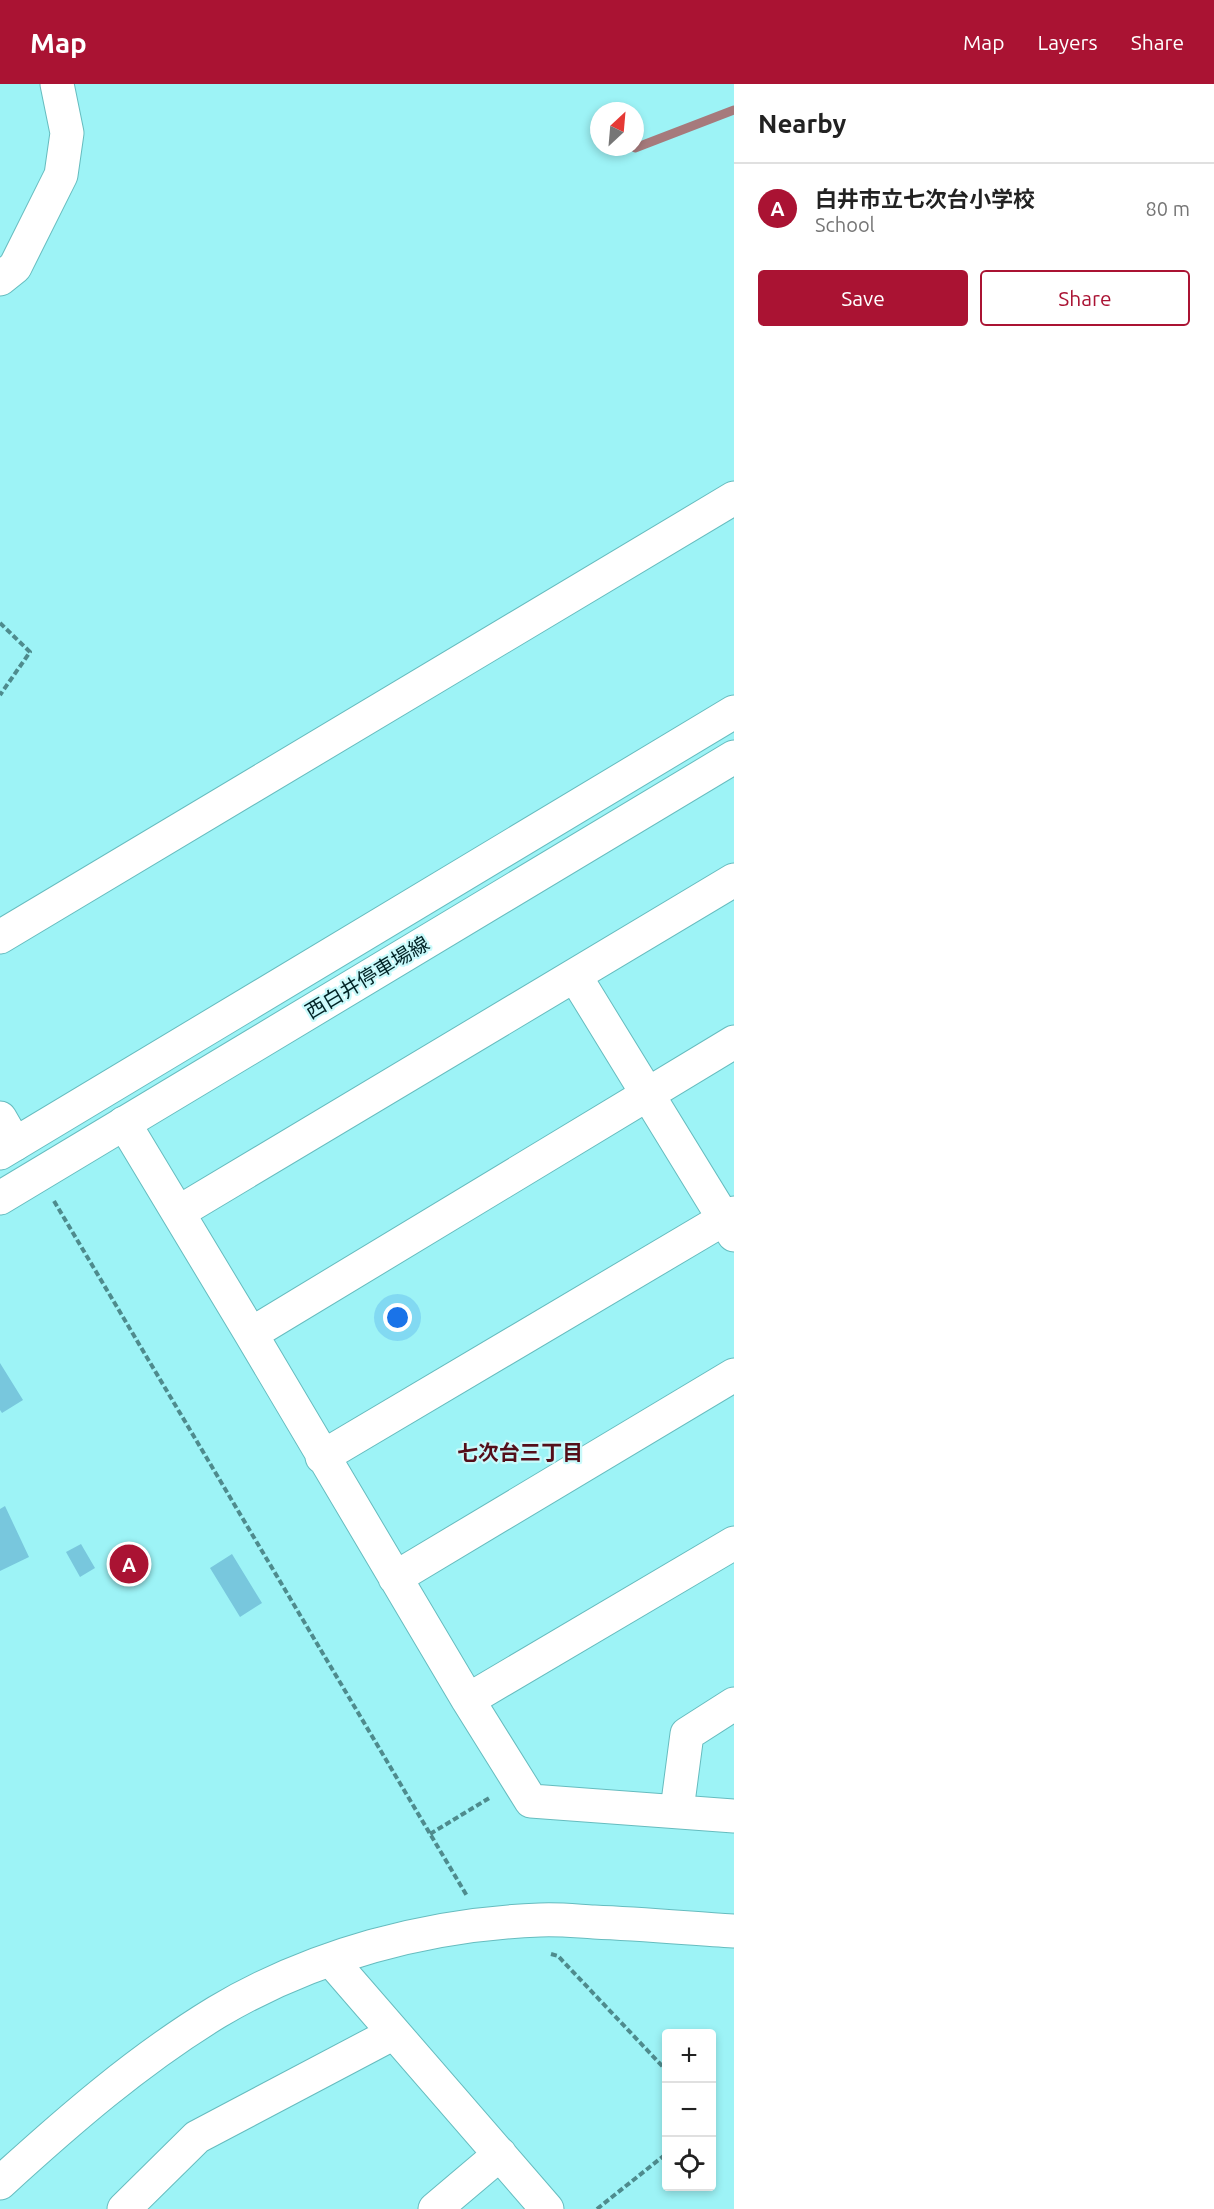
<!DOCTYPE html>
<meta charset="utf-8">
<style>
body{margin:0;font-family:Ubuntu,"Noto Sans JP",sans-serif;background:#f2f2f2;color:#222}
.controls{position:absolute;right:18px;bottom:18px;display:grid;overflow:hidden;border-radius:6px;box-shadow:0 3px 9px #0003}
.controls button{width:54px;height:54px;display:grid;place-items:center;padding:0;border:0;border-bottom:2px solid #e0e0e0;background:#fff;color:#222;font:30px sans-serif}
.compass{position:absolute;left:590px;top:18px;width:54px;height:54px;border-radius:50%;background:#fff;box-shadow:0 3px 9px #0003;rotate:26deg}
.you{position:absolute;left:398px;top:1234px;width:21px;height:21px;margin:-15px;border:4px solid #fff;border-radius:50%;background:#1a73e8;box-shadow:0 0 0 9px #1a73e833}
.badge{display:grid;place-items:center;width:39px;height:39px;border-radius:50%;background:#aa1333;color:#fff;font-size:20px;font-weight:700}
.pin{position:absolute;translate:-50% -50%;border:3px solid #fff;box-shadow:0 2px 6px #0006}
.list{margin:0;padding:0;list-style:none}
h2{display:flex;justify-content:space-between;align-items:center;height:78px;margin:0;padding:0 24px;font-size:26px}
h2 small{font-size:20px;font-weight:400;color:#767676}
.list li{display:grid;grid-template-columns:39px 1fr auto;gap:18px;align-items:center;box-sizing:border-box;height:90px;padding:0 24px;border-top:2px solid #e0e0e0}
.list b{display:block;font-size:22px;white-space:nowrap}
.list p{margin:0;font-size:20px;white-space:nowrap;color:#767676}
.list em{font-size:20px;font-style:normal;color:#767676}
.actions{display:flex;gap:12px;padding:18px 24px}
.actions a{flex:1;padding:14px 0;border:2px solid #aa1333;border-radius:6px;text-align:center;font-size:21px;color:#aa1333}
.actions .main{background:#aa1333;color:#fff}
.icon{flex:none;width:33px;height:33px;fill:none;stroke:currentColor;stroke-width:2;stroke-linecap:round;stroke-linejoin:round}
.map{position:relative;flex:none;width:734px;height:2125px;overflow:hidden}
header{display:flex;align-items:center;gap:36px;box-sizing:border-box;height:84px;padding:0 30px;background:#aa1333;color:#fff}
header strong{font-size:28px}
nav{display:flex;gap:33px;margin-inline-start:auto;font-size:21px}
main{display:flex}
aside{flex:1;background:#fff}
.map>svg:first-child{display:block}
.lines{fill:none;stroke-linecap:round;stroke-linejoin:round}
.stream{stroke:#a67a7c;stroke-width:9}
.building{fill:#78c7dd}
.street-casing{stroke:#66bcbf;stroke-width:35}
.secondary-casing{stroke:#66bcbf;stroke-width:35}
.path{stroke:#4e8b8d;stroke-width:4;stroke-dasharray:6 3;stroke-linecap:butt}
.street{stroke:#fff;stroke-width:33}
.secondary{stroke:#fff;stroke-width:33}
.labels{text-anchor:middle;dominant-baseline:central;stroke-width:4.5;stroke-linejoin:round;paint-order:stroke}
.street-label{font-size:20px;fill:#002325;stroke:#c9fafb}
.neighbourhood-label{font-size:21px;font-weight:bold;fill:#540e19;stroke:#c9fafb}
</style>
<header>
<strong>Map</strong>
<nav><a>Map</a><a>Layers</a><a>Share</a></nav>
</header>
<main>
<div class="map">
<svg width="734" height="2125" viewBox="0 0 734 2125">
<rect width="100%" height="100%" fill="#9df3f6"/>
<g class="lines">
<path class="stream" d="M635,64l99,-38"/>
</g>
<path class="building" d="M0,1279l23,37 -21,13 -2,-3z
M5,1422l24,51 -29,14v-62z
M81,1460l14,24 -15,9 -14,-25z
M232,1470l30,49 -22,14 -30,-49z"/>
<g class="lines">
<g class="street-casing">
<path id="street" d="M0,195l15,-12 46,-92 6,-42 -10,-49
M0,853l734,-439
M575,892l159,259
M0,1034l15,26
M124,1039l127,211 217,366 63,101 203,15
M179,1128l555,-332
M251,1250l483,-292
M322,1373l412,-244
M395,1494l339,-203
M468,1616l266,-157
M677,1726l10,-76 47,-30
M331,1876l216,249
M124,2125l73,-72 197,-104
M435,2125l65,-55"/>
</g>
<g class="secondary-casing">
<path id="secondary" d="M0,1069l734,-441
M0,1114l734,-441
M0,2099c68,-62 138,-123 217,-171 96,-57 211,-88 323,-92 18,-1 36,1 54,2 47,2 93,6 140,9"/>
</g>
<path class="path" d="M0,539l30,29 -30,43
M54,1117l413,695
M430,1750l61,-37
M551,1870l7,2 108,114
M712,2033v1
M597,2125l69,-55"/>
<use href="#street" class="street"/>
<use href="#secondary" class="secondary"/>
</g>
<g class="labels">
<g class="street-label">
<text transform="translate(367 893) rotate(-31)">西白井停車場線</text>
</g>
<g class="neighbourhood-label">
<text x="520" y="1368">七次台三丁目</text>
</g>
</g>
</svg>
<div class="controls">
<button>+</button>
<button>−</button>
<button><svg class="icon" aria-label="locate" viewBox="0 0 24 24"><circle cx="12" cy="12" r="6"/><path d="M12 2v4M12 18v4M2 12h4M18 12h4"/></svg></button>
</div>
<svg class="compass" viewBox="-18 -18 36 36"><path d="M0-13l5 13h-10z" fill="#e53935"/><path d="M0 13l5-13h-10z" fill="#767676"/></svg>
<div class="you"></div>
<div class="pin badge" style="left:129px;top:1480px">A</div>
</div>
<aside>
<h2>Nearby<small></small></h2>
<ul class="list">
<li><span class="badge">A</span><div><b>白井市立七次台小学校</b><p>School</p></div><em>80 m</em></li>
</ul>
<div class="actions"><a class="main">Save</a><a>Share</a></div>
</aside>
</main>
